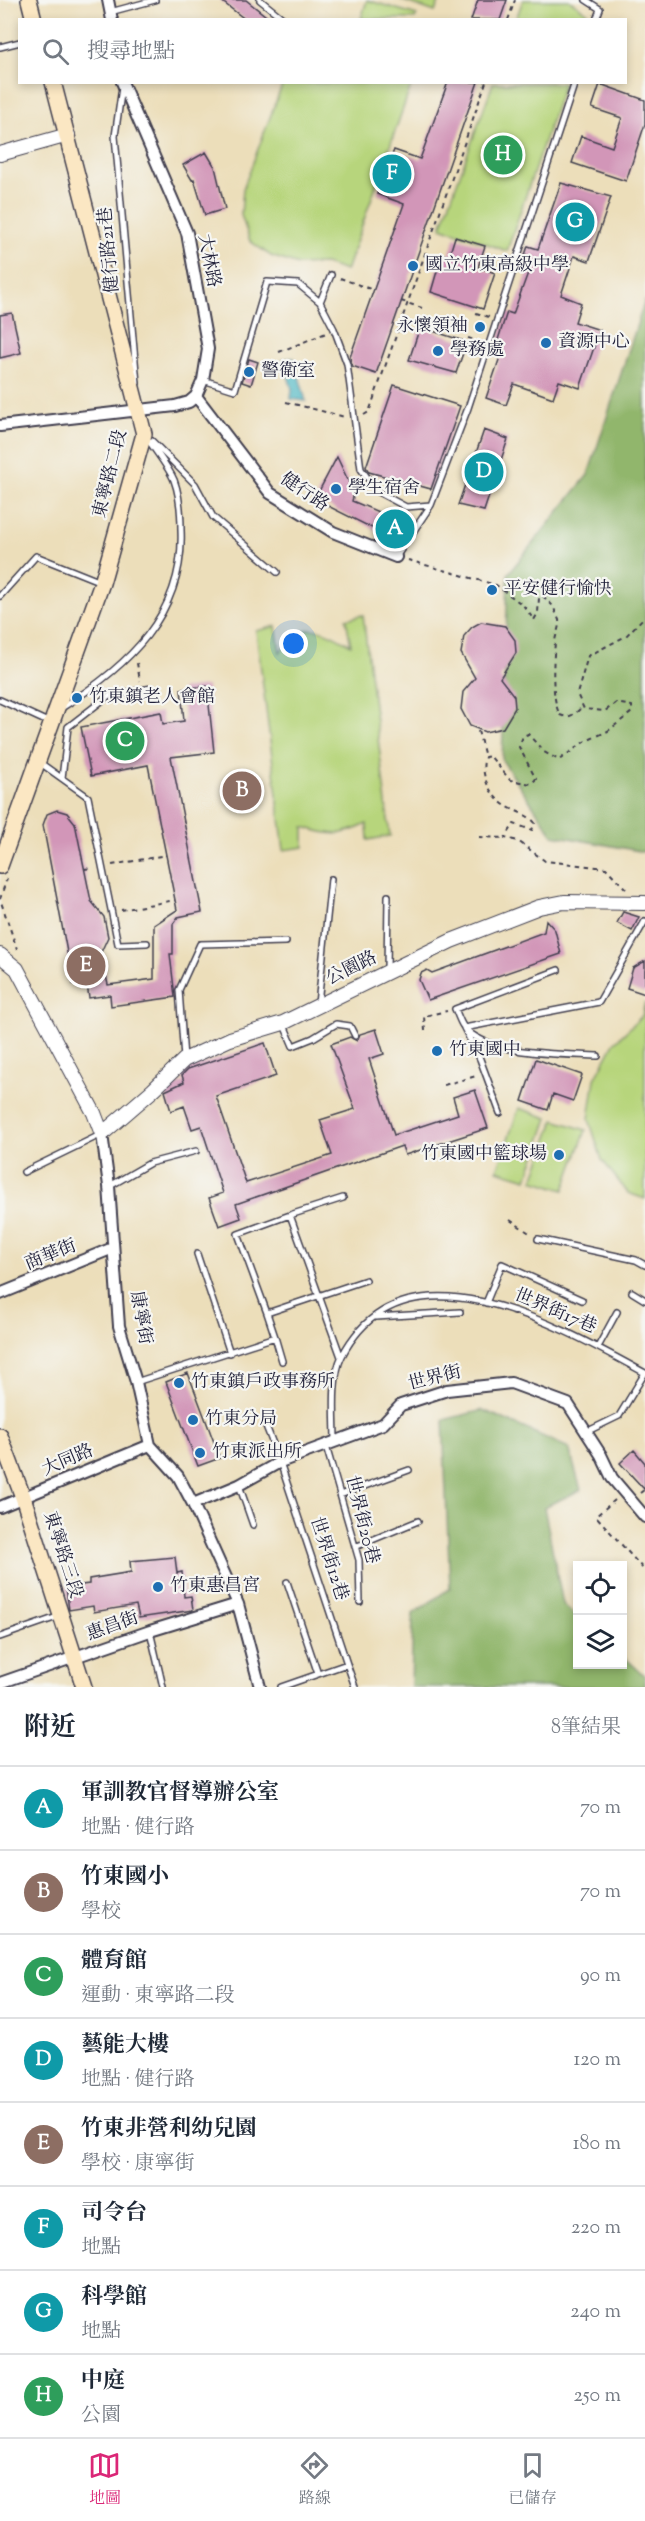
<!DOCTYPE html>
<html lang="zh-TW">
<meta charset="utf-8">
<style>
body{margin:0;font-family:"Sorts Mill Goudy","Noto Serif TC",serif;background:#f2f2f3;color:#1f2937}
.controls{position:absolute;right:18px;bottom:18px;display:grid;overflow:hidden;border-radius:0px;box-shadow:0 3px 9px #0003}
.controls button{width:54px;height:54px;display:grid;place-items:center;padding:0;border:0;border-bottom:2px solid #e0e1e3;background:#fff;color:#1f2937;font:30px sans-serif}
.you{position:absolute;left:294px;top:644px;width:21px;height:21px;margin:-15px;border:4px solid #fff;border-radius:50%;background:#1a73e8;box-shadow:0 0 0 9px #1a73e833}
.badge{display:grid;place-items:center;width:39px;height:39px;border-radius:50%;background:#db2777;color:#fff;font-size:20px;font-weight:700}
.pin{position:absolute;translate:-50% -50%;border:3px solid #fff;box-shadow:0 2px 6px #0006}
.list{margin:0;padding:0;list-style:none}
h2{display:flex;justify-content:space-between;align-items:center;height:78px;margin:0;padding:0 24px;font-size:26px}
h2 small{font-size:20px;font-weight:400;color:#747a83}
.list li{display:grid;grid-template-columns:39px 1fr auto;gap:18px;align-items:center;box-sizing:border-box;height:84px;padding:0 24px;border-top:2px solid #e0e1e3}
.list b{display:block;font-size:22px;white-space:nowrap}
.list p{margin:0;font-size:20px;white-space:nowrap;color:#747a83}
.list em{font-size:20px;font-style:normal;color:#747a83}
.icon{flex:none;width:33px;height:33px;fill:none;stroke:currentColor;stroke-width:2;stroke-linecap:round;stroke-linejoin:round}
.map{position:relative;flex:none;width:645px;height:1687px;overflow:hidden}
.search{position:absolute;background:#fff;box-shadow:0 3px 9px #0003;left:18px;right:18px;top:18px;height:66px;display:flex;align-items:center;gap:15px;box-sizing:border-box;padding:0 21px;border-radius:0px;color:#747a83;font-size:22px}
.sheet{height:750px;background:#fff}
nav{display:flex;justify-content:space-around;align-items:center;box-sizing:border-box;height:84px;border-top:2px solid #e0e1e3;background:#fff;font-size:16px;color:#747a83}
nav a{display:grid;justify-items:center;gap:3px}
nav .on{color:#db2777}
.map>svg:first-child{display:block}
.green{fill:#b7d57c;stroke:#6c7c5c;stroke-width:1.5}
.forest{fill:#91b66c;stroke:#5a6c54;stroke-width:1.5}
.water{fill:#48b6c2;stroke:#356c7e;stroke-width:1.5}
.building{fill:#d296b8}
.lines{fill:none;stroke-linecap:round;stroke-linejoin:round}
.service-casing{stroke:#403e4e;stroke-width:8}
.minor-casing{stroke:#403e4e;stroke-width:14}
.tertiary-casing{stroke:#403e4e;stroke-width:16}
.secondary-casing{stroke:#403e4e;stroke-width:18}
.path{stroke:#403e4e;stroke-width:2;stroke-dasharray:4.5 4.5;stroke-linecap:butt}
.service{stroke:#fff;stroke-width:5}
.minor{stroke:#fff;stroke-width:10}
.tertiary{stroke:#fff;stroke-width:14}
.secondary{stroke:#fbe7c3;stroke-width:15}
.poi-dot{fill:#1f6fb2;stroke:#f6f6f2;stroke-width:2}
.labels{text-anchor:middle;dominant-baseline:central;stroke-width:4.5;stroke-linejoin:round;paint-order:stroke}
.street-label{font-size:18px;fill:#22223b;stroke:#f6f6f2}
.poi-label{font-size:18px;fill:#22223b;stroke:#f6f6f2;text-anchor:start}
</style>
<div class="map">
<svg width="645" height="1687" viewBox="0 0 645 1687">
<rect width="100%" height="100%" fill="#f6f6f2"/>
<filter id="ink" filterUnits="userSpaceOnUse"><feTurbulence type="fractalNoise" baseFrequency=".0167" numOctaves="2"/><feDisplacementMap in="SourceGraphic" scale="12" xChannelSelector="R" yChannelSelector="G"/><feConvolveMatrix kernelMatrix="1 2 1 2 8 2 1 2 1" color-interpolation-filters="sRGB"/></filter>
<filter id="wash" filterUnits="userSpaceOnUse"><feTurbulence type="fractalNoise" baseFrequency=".008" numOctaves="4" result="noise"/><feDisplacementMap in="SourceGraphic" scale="24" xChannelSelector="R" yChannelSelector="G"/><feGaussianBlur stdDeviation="1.35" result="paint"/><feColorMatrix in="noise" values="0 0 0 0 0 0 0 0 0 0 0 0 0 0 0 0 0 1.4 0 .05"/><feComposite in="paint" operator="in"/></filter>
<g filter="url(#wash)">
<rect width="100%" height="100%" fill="#ecdeba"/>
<path class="green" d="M367,0l50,15 -2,4h-54z
M401,0h39l-5,12z
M523,0h46l18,12 -2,7h-69z
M283,83h129l-66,188 -21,-7 -27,1 -27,-9 -21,-15 -9,-26 2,-26z
M493,83h71l-57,168 -66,-24z
M363,615l27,221 -22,4 -1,-16c-27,13 -36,12 -63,3v20l-20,3 -28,-219 20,-5 4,26c24,-33 39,-25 71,-7l-5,-26z
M645,1002v197l-17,-6 -26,-33 -13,-41 6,-40 19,-36 28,-27z
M519,1108l29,10 -21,61 -30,-9z
M554,1120l32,10 -22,60 -31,-10z"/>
<path class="forest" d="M645,300v552l-92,-17 -51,-75 6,-186 80,-99z
M483,1410l86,38 12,42 -37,17 19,97 14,13 1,47h44l1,-8 22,20v11h-234l2,-73 37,-26 -7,-168z"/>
<path class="water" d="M294,358l12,43 -15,-2 1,-10 -9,-30z"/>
<g id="blocks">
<path class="building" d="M220,0h26l25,20h-25z
M478,0h29l-7,20h-29z
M448,82h30l-102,292 -24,-8 -2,-9 54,-153 -27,-10 17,-44 26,9z
M600,84l45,16v24l-19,57 -54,-18 9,-27 31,11 10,-29 -30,-10z
M206,152l9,15 10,42 -20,6 -11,-36 -2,1 -9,-15z
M561,183l50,14 -22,64 -15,-5 -13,39 20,8 -6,19 25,8 -20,58 -21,-7 -6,17 -39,-14 -8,21 -20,-7 14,-41 -7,-2 14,-43 6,2 16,-44 -8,-3 7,-21 10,3z
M455,237l30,9 -7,21 17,6 -12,36 -52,-17 11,-38 7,2z
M12,313l9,40 -21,5v-43z
M420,327l47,15 -11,31 -47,-13z
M249,359l9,3 -7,23 -9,-3z
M394,385l66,21 -29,83 -62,-17 -3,-5z
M484,430l24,9 -24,72 -26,-6z
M337,457l17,36 -2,8 58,24 -10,17 -82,-41 -1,-6z
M481,622l24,4 10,14 1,13 -16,25 14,18 1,12 -12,20 -18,4 -15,-6 -9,-17 2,-17 12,-14 -14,-25 3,-17 8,-9z
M207,686l7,66 -43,5 31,155 -24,5 -5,7v30h-3l5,43 -64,9 -1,-11 -21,3 -2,-13 -14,-1 -30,-159 4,-11 10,-4 10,3 8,10 16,78 13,16 4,20 -7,15 7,33 46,-6v-54l23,-15 -29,-145 -57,11 -10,-49 80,-15 2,12 21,-3 -3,-32z
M623,912l16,5 -7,14 -15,-8z
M546,920l9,10 6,24 -133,46 -9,-20 2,-7 6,-3 5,3 112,-41z
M645,961v33l-18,-6 6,-20z
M376,1029l8,25 -15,5 25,76 64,-21 -5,-17 22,-7 13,38 -83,27 -3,-9 -166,58 5,14 -22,8 -10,-28 14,-5 -22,-67 -9,3 -8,-23 -13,5 -6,-20 19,-9 -2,-7 6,-6 77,-26 11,33 -60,20 30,87 86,-28 -12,-35 35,-11 -24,-65 19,-7 7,4 3,-7z
M536,1059l46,16 -9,26 -20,-7 -5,16 -26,-9z
M188,1373l32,85 -22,8 -32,-84z
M634,1450l11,13v27l-25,-27z
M175,1557l2,16 5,-1 2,25 7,-1 2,14 -54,8 -3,-13 -42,7 -1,-6 -24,4 -3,-23 23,-3v-5l42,-7 -1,-11z"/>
</g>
</g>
<g filter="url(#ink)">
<use href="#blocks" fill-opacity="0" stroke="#403e4e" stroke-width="1.5"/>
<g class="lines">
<g class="service-casing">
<path id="service" d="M260,0l25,20
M586,0l14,9 -4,11
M110,12l45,-12
M0,47l20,-5
M122,87l-7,49 22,247
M320,302l11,-27
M203,380l32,10 32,-108 31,2 22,18 14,27 13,35 14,105 17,23 28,15 25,-2 37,-97 107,-326
M152,441l43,43 18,33 64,55
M396,557l35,-52
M0,596l36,-40 65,26
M0,700l50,23
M60,709c67,-42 125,-94 121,-179 0,-17 -1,-34 -7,-50 -6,-14 -19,-29 -27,-42
M39,762l49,35 30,147 29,-1
M62,778l6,-51 40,-31 44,-8
M558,970l-103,39c3,6 5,13 8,17 22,30 102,28 135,30
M387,971l1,-75
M318,1004l13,-125
M284,1025l9,21 20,-8 23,-14 14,2 5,10
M184,1058l-5,-68 21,-46 86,-2
M500,1113l-20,-54 -16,-31 135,-26 46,-81
M24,1172l76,-37
M110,1186l40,-23 46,-12
M538,1239l98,21 9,5
M197,1254l33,99
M632,1292l13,8
M486,1303l16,-39 80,36
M267,1313l-29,-79 52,-19
M376,1317l84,-5
M275,1337l7,24
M598,1347l19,-35
M341,1357l-51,-142 53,-17
M136,1382l139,-45 -8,-24 99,-33
M266,1426l14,36 67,202
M586,1432l33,-16 26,-43
M335,1442c0,-24 -4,-65 7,-86 62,-120 221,-28 303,17
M326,1446l33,114 1,42
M239,1485l14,40
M340,1495l69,-25
M355,1547l63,-26
M287,1582l31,92
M150,1631l13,56
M0,1637l60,-21
M281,1687l66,-23 8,23"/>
</g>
<g class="minor-casing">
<path id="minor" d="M108,0l4,20
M196,396l74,97 63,39 63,25
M0,426l175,-20 14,-4 7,-6 7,-16 5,-31 -21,-116 -65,-151
M102,1134l7,52 10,140 17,56 14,63 28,31 15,28 45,100 22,83
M0,1294l113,-46
M193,1504l46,-19 41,-23 103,-38 18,-19 46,-15 64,-7 57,21 33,51 11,23 33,39
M0,1507l150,-62
M0,1683l150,-52 88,-27"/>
</g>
<g class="tertiary-casing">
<path id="tertiary" d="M0,154l68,-19
M0,955l17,14 77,144 8,21 51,-44 31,-30 46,-21 53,-16 168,-82 88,-34 25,-5 81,1"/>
</g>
<g class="secondary-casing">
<path id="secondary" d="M29,0l5,20
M0,866l102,-283 42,-149 -91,-352
M0,1436l23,61 61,190"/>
</g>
<path class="path" d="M508,20l7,-20
M340,278l33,12
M401,301l21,7
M476,313l13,4
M468,338l12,4
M279,352l47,-19
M286,402l59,15
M364,415l5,-3 117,-330
M408,560l88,25 27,20 11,15 4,-7 1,-15 4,-2 10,10 6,14c1,8 -4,15 -4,23 -2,19 -4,56 5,72 10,4 15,-1 22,-8
M137,663l3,18
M478,731l7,26
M479,837l26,1
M112,865l54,-10
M84,869l8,-1
M7,878l-7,21 17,50
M626,889l-20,-21 -61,-7 -27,-20 -13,-3 9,-14 18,6 3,-7c-7,-9 -19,-11 -29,-17 -15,-9 -27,-31 -21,-49l5,-1 20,24 21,4 5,-5 -17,-32 4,-11 5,-2 16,18 15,8 25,-18 24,-11 24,-19v-6l-16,-3 -11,8 -21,-2 -7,-15 11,-38 38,-20 19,-20
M121,910l54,-10
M425,1031l-1,-15 23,-5
M444,1085l32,-9
M510,1220l21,14
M640,1493l5,-4
M615,1500l-19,16 49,55"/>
<use href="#service" class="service"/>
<use href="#minor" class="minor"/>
<use href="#tertiary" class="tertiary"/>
<use href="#secondary" class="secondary"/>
</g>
</g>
<g class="poi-dot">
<circle cx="413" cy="266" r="6"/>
<circle cx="480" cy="327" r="6"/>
<circle cx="546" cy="343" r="6"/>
<circle cx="438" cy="351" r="6"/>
<circle cx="249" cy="372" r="6"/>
<circle cx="336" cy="489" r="6"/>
<circle cx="492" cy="590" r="6"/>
<circle cx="77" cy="698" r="6"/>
<circle cx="437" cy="1051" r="6"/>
<circle cx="559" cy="1155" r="6"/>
<circle cx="179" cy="1383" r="6"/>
<circle cx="193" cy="1420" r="6"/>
<circle cx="200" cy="1453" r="6"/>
<circle cx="158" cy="1587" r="6"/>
</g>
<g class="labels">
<g class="street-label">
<text transform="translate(110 250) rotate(-95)">健行路21巷</text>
<text transform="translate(208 261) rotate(79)">大林路</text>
<text transform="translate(111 474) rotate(-76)">東寧路二段</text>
<text transform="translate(304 493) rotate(34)">健行路</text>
<text transform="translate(352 969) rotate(-26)">公園路</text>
<text transform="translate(51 1256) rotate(-22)">商華街</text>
<text transform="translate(555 1312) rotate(23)">世界街17巷</text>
<text transform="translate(140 1318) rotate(80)">康寧街</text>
<text transform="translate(435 1379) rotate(-14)">世界街</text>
<text transform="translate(68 1461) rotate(-23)">大同路</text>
<text transform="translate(361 1520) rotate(76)">世界街20巷</text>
<text transform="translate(62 1555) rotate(72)">東寧路三段</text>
<text transform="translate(328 1559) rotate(72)">世界街12巷</text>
<text transform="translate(113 1627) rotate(-20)">惠昌街</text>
</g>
<g class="poi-label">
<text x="425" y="266">國立竹東高級中學</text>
<text x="468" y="327" text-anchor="end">永懷領袖</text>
<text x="558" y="343">資源中心</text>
<text x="450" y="351">學務處</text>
<text x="261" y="372">警衛室</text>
<text x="348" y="489">學生宿舍</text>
<text x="504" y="590">平安健行愉快</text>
<text x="89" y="698">竹東鎮老人會館</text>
<text x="449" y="1051">竹東國中</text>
<text x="547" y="1155" text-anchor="end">竹東國中籃球場</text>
<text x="191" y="1383">竹東鎮戶政事務所</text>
<text x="205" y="1420">竹東分局</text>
<text x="212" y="1453">竹東派出所</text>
<text x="170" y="1587">竹東惠昌宮</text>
</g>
</g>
</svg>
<div class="controls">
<button><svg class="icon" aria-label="locate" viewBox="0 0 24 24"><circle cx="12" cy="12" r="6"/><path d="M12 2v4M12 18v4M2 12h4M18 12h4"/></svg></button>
<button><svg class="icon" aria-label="layers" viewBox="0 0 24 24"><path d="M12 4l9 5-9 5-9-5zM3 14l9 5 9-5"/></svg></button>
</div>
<div class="you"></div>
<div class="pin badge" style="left:395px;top:529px;background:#0f9aa8">A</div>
<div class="pin badge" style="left:242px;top:791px;background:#8d6e63">B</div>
<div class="pin badge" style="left:125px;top:741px;background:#2e9e5b">C</div>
<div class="pin badge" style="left:484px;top:472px;background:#0f9aa8">D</div>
<div class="pin badge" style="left:86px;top:966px;background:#8d6e63">E</div>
<div class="pin badge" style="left:392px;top:174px;background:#0f9aa8">F</div>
<div class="pin badge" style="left:575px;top:222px;background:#0f9aa8">G</div>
<div class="pin badge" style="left:503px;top:155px;background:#2e9e5b">H</div>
<div class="search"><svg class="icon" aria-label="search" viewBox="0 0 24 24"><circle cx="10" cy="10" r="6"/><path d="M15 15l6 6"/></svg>搜尋地點</div>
</div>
<section class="sheet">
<h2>附近<small>8筆結果</small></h2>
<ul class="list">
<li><span class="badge" style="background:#0f9aa8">A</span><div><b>軍訓教官督導辦公室</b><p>地點 · 健行路</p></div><em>70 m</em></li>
<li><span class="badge" style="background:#8d6e63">B</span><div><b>竹東國小</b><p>學校</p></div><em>70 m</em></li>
<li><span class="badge" style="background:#2e9e5b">C</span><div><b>體育館</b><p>運動 · 東寧路二段</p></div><em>90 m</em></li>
<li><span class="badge" style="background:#0f9aa8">D</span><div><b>藝能大樓</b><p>地點 · 健行路</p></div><em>120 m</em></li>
<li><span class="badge" style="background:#8d6e63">E</span><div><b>竹東非營利幼兒園</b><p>學校 · 康寧街</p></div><em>180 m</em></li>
<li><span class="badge" style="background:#0f9aa8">F</span><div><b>司令台</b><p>地點</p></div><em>220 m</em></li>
<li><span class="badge" style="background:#0f9aa8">G</span><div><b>科學館</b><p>地點</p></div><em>240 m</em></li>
<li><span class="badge" style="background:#2e9e5b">H</span><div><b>中庭</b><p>公園</p></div><em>250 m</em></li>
</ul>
</section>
<nav>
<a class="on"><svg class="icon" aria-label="map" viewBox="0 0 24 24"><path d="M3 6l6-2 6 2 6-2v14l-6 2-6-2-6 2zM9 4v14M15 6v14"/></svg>地圖</a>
<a><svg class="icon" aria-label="directions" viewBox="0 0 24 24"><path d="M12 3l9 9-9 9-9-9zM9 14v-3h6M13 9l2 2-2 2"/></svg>路線</a>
<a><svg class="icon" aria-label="saved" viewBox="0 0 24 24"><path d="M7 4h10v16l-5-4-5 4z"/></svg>已儲存</a>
</nav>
